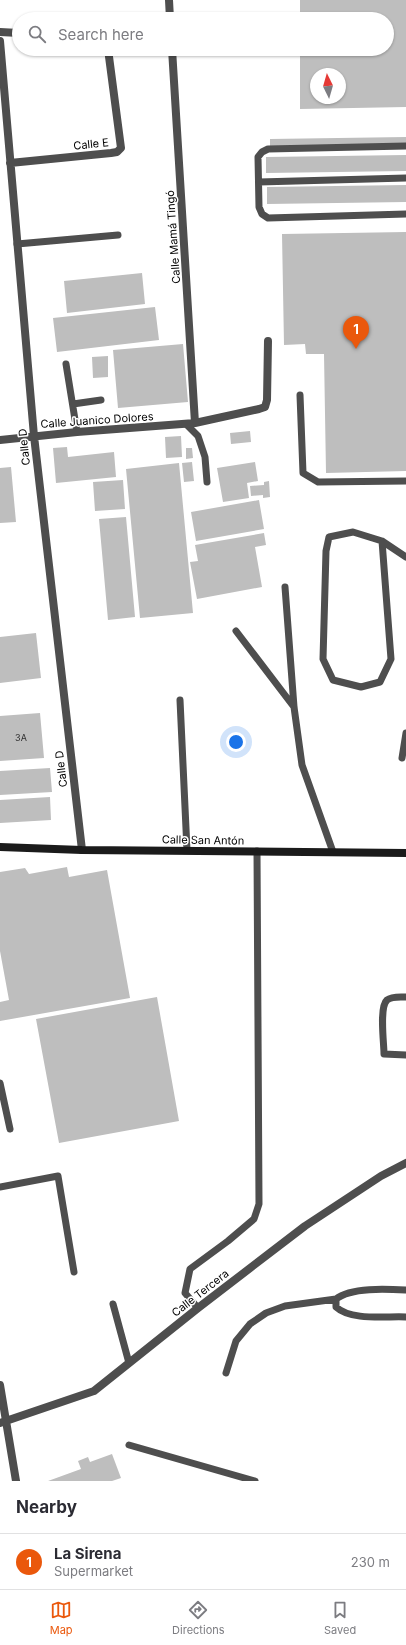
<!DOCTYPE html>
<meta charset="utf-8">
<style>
body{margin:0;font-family:Inter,sans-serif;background:#f7f7f7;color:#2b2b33}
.compass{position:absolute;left:310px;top:68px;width:36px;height:36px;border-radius:50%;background:#fff;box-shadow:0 1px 3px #0004;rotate:355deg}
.you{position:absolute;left:236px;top:742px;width:14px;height:14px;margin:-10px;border:3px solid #fff;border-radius:50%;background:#1a73e8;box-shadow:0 0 0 6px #1a73e833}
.badge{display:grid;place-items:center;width:26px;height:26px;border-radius:50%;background:#ea580c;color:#fff;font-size:13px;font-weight:700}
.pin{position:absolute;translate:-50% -33px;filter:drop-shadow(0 1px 2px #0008)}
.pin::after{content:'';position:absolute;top:21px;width:14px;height:12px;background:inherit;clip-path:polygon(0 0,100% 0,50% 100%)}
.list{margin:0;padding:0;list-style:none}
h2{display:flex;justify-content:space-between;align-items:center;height:52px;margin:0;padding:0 16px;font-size:17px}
h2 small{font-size:13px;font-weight:400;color:#7c7c81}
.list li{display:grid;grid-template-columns:26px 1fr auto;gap:12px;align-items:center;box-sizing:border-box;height:56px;padding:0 16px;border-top:1px solid #e1e1e2}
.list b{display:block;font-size:15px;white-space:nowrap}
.list p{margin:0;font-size:13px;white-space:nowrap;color:#7c7c81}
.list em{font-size:13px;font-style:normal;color:#7c7c81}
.icon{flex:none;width:22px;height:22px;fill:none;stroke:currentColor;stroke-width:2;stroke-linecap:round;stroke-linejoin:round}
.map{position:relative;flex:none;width:406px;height:1481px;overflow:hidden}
.search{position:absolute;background:#fff;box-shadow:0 1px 3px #0004;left:12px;right:12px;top:12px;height:44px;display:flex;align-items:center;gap:10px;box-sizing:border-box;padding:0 14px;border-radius:22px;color:#7c7c81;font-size:15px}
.sheet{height:108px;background:#fff}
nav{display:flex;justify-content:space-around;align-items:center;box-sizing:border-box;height:56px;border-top:1px solid #e1e1e2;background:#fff;font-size:11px;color:#7c7c81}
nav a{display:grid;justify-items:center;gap:2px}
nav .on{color:#ea580c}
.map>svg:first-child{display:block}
.building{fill:#bebebe;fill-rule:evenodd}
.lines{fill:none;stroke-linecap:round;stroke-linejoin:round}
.lane{stroke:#4e4e4e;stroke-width:7}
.street{stroke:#4e4e4e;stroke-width:8}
.secondary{stroke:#1b1b1b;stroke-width:8}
.labels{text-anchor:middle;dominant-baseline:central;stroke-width:3;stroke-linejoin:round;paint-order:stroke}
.number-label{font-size:9px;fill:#303030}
.street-label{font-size:11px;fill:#000;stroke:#fff}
</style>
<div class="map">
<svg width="406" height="1481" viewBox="0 0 406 1481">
<rect width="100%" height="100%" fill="#fff"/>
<path class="building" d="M300,0h106v107l-106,2v-60h87v-30h-87zM316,74h24v24h-24z
M406,137v8l-136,2v-8z
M406,155v16l-140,2v-16z
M406,185v17l-139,2v-17z
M406,232v239l-80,2 -2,-119h-18l-1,-10 -21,1 -2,-111z
M142,273l3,31 -78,9 -3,-32z
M155,307l4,33 -102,12 -4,-34z
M183,344l5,58 -70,6 -5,-58z
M108,356v21l-15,1 -1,-21z
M250,431l1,11 -20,2 -1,-11z
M181,436l1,21 -16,1 -1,-21z
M67,447l1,10 46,-5 2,25 -60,6 -3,-35z
M186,448h6l1,10 -7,1z
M192,462l2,19 -10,1 -2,-19z
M255,462l3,19 -11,2 2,15 -26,4 -6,-34z
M179,463l14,150 -53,5 -14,-149z
M11,467l5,55 -16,1v-55z
M123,480l2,29 -30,2 -2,-29z
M269,481l1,16 -7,1v-3l-12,1 -1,-10 14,-1v-3z
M259,500l5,29 -68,12 -5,-29z
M126,517l9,100 -27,3 -9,-101z
M264,533l2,12 -11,2 7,40 -65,12 -7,-37 8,-1 -3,-16z
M36,633l5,45 -41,5v-46z
M40,713l4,45 -44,3v-45z
M50,768l2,24 -52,3v-24z
M50,797l1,23 -51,3v-23z
M67,867l2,10 38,-7 23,128 -130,23v-19l9,-2 -9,-49v-79l25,-4 4,6z
M157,997l22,124 -120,22 -23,-124z
M112,1454l9,24 -9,3h-64l33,-12 -3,-8 10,-4 2,5z"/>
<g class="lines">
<path class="lane" d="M406,146l-138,3 -6,3 -4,5 1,50 3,7 6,4 138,-4
M259,182l147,-4
M17,244l101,-9
M66,364l11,68
M300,395l3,78 15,9 88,-1
M73,404l28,-4
M186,424l12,12 7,21 2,25
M382,541l9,118 -11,23 -19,5 -28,-7 -10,-21 3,-108 3,-14 24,-5 29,9 24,16
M285,587l9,120 8,58 31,87
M236,631l58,76
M180,700l7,150
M402,758l4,-25
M406,997c-6,0 -14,-1 -19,3 -8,7 -3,43 -3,54l22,1
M0,1083l10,46
M0,1187l58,-11 16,96
M336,1299v8c15,14 50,9 70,10
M113,1304l16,59
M198,1308l-13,-15 5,-24 38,-28 26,-22 5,-15 -2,-353
M226,1373l10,-32 14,-17 16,-11 19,-7 51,-7c15,-12 51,-10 70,-9
M129,1445l126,36"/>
<path class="street" d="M169,0l1,19
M0,32l19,1
M0,41l34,395 48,414
M172,49l23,374
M10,163l101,-10 6,-1 4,-4 -13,-99
M0,440l77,-8 118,-9 64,-14 6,-2 2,-7 1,-59
M0,1385l16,96
M0,1423l94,-32 104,-83 107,-82 76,-50 25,-13"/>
<path class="secondary" d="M0,847l82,3 324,3"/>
</g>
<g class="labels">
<g class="number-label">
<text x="21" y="737">3A</text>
</g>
<g class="street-label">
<text transform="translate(91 144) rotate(-6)">Calle E</text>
<text transform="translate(173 237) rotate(-94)">Calle Mamá Tingó</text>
<text transform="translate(97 420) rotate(-4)">Calle Juanico Dolores</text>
<text transform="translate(24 447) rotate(-96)">Calle D</text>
<text transform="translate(61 769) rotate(-97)">Calle D</text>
<text transform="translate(203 840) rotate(1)">Calle San Antón</text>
<text transform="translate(200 1293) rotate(-38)">Calle Tercera</text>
</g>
</g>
</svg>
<svg class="compass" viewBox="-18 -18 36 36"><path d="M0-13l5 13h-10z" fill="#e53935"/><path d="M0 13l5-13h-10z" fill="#7c7c81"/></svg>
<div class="you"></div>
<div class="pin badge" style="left:356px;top:349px">1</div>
<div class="search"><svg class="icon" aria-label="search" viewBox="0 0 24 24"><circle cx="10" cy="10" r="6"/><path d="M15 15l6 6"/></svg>Search here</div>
</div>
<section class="sheet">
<h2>Nearby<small></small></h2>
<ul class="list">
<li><span class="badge">1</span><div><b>La Sirena</b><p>Supermarket</p></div><em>230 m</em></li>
</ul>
</section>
<nav>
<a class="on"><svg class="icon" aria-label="map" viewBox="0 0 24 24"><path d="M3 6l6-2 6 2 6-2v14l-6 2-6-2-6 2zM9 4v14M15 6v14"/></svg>Map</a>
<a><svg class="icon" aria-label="directions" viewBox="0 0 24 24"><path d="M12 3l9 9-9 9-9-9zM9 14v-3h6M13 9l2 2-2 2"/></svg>Directions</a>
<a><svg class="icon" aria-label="saved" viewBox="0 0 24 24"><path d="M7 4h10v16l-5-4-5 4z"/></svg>Saved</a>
</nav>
